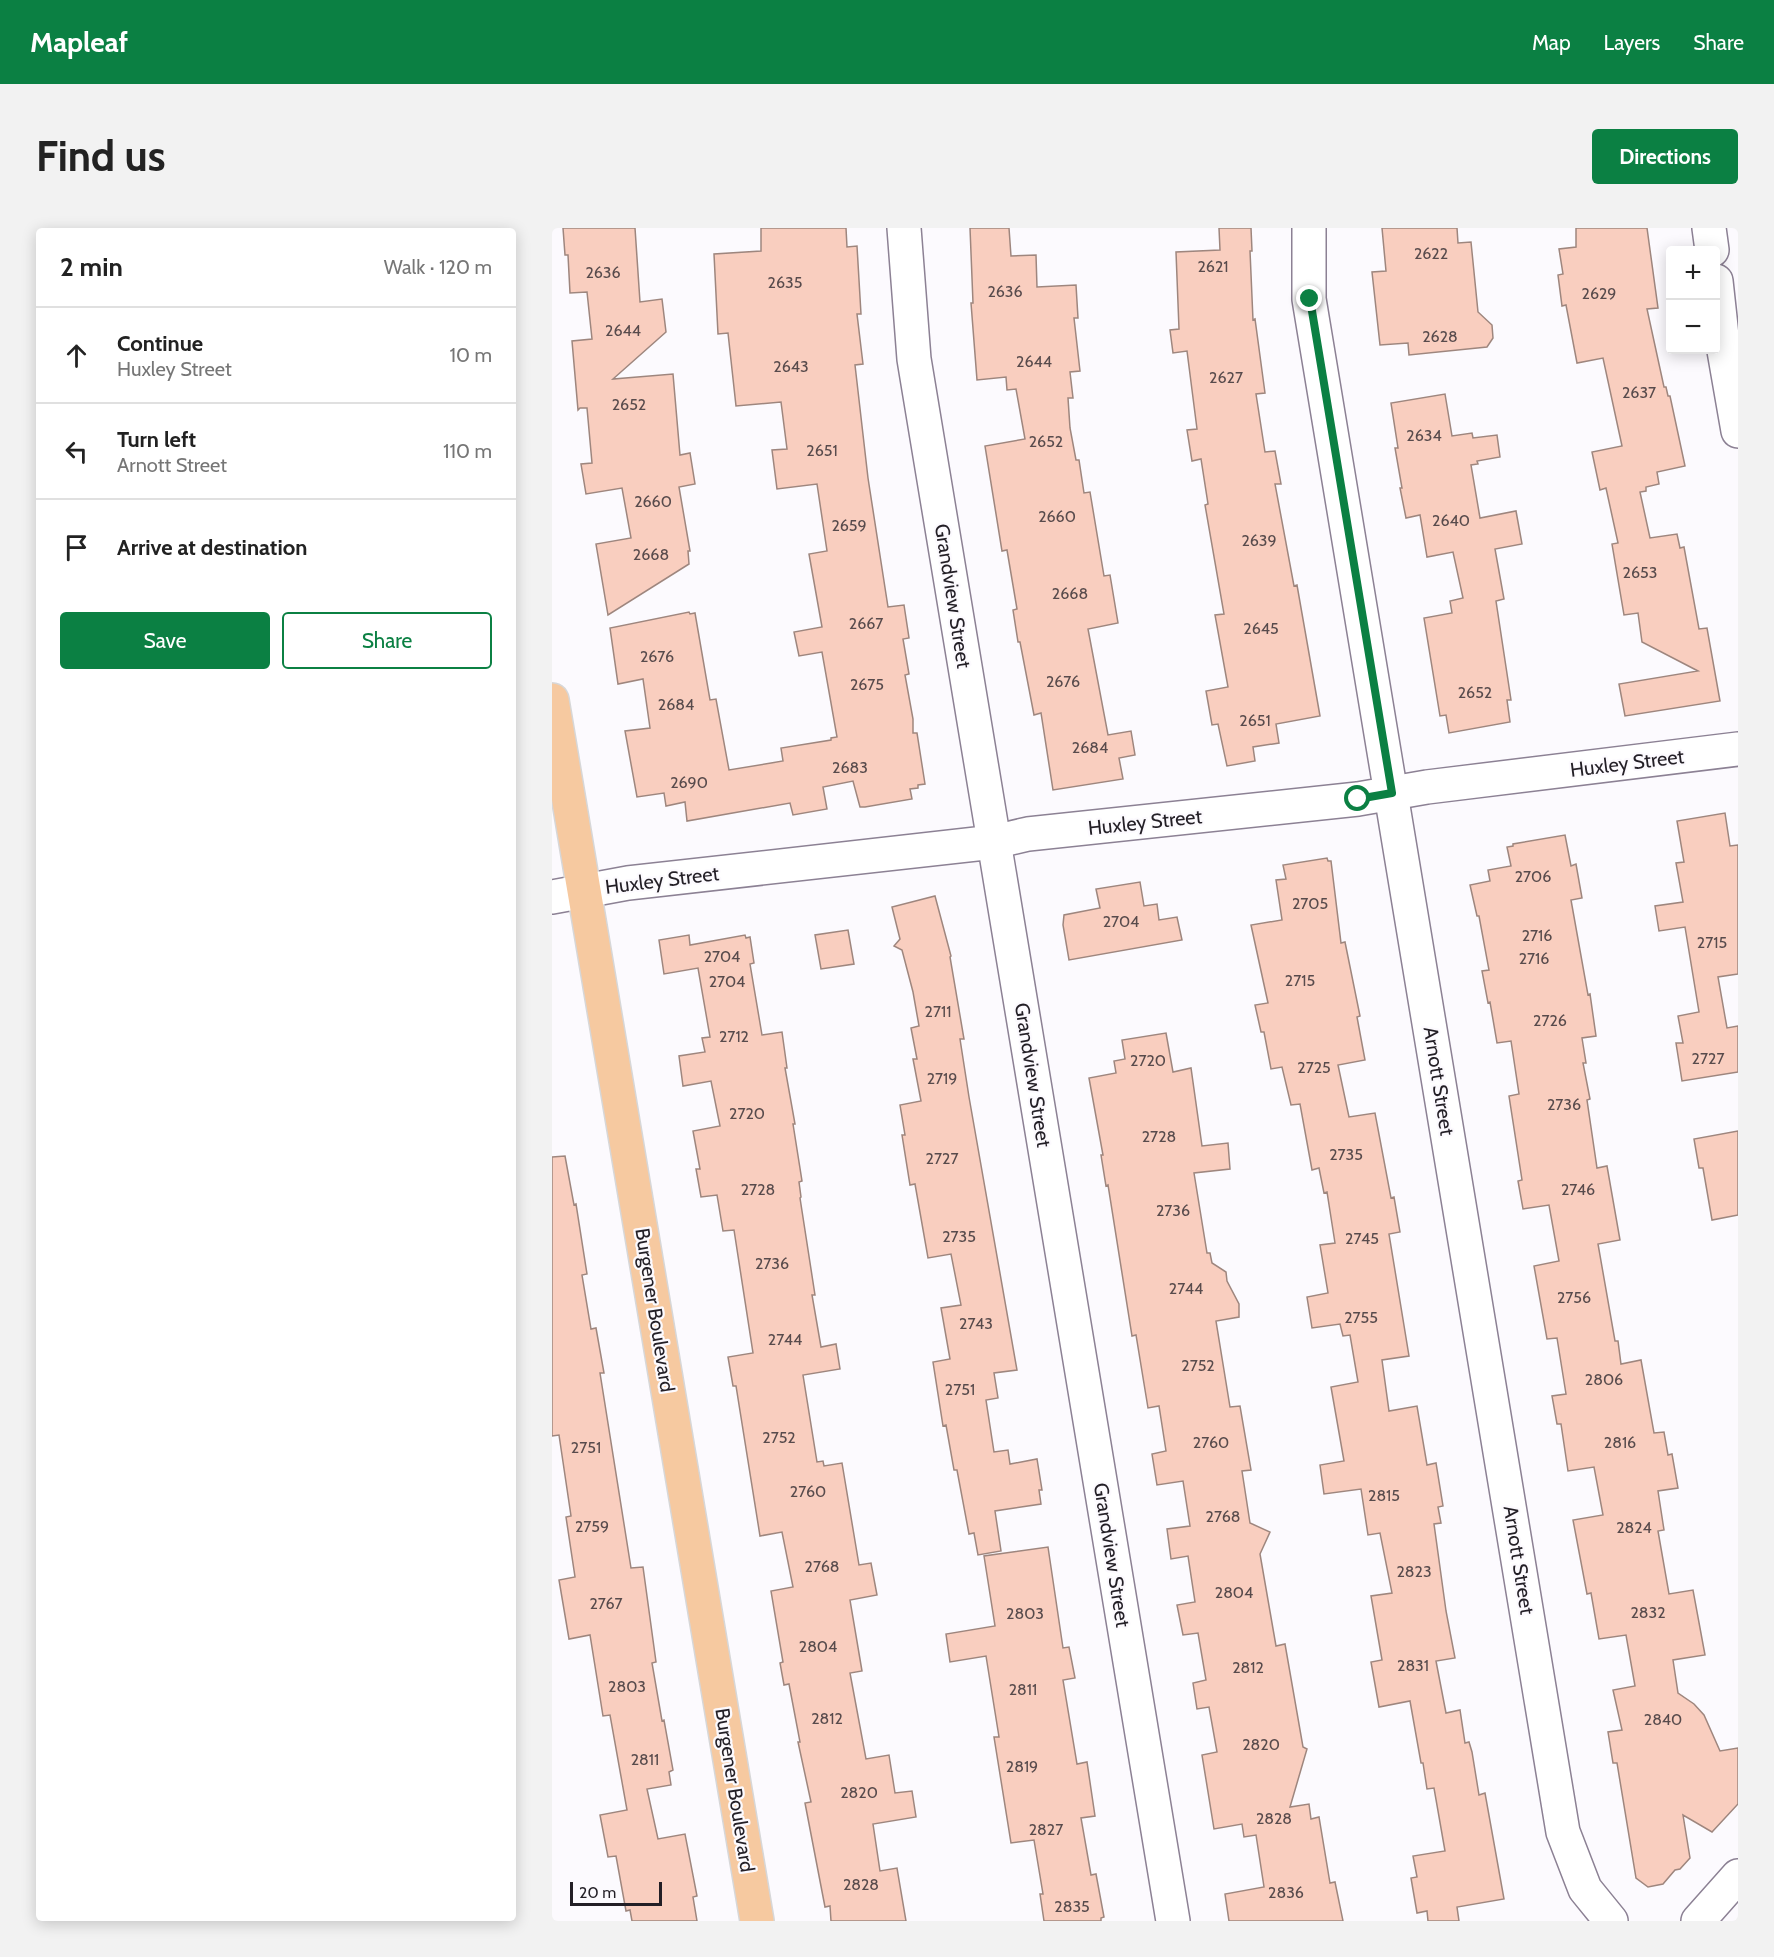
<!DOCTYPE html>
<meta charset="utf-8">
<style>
body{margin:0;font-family:Cabin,sans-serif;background:#f2f2f2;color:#222}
.controls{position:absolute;right:18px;top:18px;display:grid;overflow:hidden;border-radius:6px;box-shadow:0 3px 15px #0003}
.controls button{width:54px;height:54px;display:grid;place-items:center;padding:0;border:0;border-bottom:2px solid #e0e0e0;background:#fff;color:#222;font:30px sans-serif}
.scale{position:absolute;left:18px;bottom:15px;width:92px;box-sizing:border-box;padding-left:6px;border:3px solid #231f26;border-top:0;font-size:16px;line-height:21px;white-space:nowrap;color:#231f26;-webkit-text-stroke:4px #fcfafe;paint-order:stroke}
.stop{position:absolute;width:18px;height:18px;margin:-14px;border:4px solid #0b8043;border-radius:50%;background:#fff}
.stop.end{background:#0b8043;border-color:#fff;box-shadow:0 2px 6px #0008}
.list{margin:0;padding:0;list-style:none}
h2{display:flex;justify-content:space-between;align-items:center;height:78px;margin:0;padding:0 24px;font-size:26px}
h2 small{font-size:20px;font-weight:400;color:#767676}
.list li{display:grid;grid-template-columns:39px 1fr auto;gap:18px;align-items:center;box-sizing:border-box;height:96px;padding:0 24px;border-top:2px solid #e0e0e0}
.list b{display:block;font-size:22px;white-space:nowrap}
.list p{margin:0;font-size:20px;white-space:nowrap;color:#767676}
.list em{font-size:20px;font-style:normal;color:#767676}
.actions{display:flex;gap:12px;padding:18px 24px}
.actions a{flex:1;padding:14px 0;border:2px solid #0b8043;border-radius:6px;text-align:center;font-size:21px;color:#0b8043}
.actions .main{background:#0b8043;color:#fff}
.icon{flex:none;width:33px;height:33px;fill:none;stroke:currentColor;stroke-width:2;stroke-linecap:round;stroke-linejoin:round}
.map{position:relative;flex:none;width:1186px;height:1693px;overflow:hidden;border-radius:6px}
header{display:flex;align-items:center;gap:36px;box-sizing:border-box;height:84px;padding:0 30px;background:#0b8043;color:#fff}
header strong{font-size:28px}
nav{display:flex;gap:33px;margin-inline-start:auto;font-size:21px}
.intro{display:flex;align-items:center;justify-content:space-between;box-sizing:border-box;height:144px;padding:0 36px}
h1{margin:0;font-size:42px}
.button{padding:15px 27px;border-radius:6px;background:#0b8043;color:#fff;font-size:21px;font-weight:700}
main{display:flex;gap:36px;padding:0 36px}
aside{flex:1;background:#fff;border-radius:6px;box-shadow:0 3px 15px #0003}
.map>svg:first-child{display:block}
.building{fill:#f9cebf;stroke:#9e867e;stroke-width:1.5}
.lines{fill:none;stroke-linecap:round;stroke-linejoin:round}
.minor-casing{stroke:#8c8194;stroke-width:36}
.major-casing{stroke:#d7d7d8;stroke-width:36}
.minor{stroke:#fff;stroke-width:33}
.major{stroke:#f6c9a0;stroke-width:33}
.route{stroke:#0b8043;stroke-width:8}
.labels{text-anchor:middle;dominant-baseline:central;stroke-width:4.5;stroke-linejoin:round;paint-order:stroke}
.number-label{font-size:16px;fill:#584b4c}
.street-label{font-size:20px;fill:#231f26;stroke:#fcfafe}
</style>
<header>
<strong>Mapleaf</strong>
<nav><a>Map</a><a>Layers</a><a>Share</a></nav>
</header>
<div class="intro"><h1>Find us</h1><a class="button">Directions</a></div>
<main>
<aside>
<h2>2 min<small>Walk · 120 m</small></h2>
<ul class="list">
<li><svg class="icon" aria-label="ahead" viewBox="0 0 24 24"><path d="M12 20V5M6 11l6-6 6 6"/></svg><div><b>Continue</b><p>Huxley Street</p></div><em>10 m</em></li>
<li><svg class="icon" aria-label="left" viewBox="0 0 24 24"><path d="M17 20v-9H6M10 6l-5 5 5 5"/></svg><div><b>Turn left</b><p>Arnott Street</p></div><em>110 m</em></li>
<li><svg class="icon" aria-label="arrive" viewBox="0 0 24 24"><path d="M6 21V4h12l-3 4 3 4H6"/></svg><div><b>Arrive at destination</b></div></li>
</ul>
<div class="actions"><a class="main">Save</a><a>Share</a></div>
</aside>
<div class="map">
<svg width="1186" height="1693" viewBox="0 0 1186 1693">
<rect width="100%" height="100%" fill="#fcfafe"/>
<path class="building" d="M11,0h72l5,74 22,-3 4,33 -53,47 60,-5 7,81 10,-2 5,31 -16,3 11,64h-2l1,13 -81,51 -12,-71 35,-6 -9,-50 -36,6 -5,-30 11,-1 -5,-55h-7l-2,2 -6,-69 20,-2 -5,-47 -17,1 -2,-38h-3z
M209,0h85l1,19 10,-1 4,68h-4l6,50 -8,1 13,113 20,129 16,-2 5,33 -6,1 6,35 -4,1 8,44v14h4l8,51 -7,1v3l-8,1 2,10 -47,8h-5l-7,-26 -30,6 4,22 -34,6 -3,-12 -103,18 -2,-19 -19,4 -2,-13 -27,4 -12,-66 25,-3 -7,-49 -25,5 -8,-56 79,-16 1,2 5,-1 15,87 6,-1 13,71 54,-9 -2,-13 50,-8v-2l6,-1 -15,-85 -23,4 -5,-24 28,-5 -13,-73 18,-3 -10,-67 -40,5 -5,-39 15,-1 -6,-47 -45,4 -8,-73 -10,1 -4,-80 47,-3z
M418,0h39l2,28 25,-1 1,32 39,-2 2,33h-4l6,53 -10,1 3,26h-5l2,30 6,32h3l5,33 6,-1 14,84 6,-1 8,48 -30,6 20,106 23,-4 4,24 -16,3 4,21 -70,11 -12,-77 -7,2 -14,-73h-2l-5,-32 4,-1 -10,-59 -5,1 -17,-105 40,-7 -9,-50 -9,1 -1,-13 -29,3 -6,-77h2z
M667,0h32l1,23h-2l3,69 2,-1 10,74 -9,1 9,58 10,-1 6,33h-6l19,102 3,-1 23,131 -44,8 3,19 -26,4 2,14 -28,5 -9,-42 -6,1 -6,-34 22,-4 -13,-72 9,-1 -19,-109 3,-1 -7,-45 -9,2 -5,-31 10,-1 -10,-78 -14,2 -3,-23 9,-1 -3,-77 44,-2z
M830,0h75l1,15 13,-1 7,70 14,13 1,13 -6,9 -78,8 -1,-12 -28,2 -8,-73 14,-1z
M1024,0h71l11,80 -11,1 17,78h2l2,9h2l15,70 -28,6 2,12 -13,3v4l-6,1 10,46 27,-4 3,14 4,-1 15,82 8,-1 13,73 -95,15 -6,-32 79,-13 -56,-29 -4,-29 -14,2 -12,-71 6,-1 -12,-55 -6,2 -8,-38 30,-6 -19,-88 -26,5 -11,-58 -4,1 -4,-31 5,-1 -4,-25 17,-2z
M893,166l7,42 20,-3 1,5 24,-3 3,22 -23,4 1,3 -7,1 9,53 36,-7 6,33 -27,5 9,50 -8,2 15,99h-4l3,22 -61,11 -3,-18 -6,1 -16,-98 28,-5 -2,-12 13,-3 -10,-46 -26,5 -7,-42 -14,3 -6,-30h2l-7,-40h3l-7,-45z
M1173,585l5,33 8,-1v129l-20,3 9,51 11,-2v46l-56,9 -6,-38h7l-5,-27 21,-4 -14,-85 -26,4 -4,-25 28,-4 -7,-39 8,-1 -7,-41z
M1013,607l6,31 5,-2 6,34 -11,2 17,95 2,-1 6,42 -14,2 4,25h-3l7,36 -3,1 10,68 10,-2 13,74 -22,4 17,97h3l3,23 20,-4 13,73 10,-1 4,23 4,-1 6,34 -20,3 6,39 -6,1 11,63 24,-4 12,65 -32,5 5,33 16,11 10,11 16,36 18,-3v56l-26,28 -29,-17 7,43 -10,11 -5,1 -12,14 -15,3 -12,-9 -19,-115h-4l-5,-31 14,-2 -9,-40 22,-4 -9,-51 -27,4 -8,-46 -4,1 -14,-74 30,-5 -9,-48 -26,4 -7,-47h-4l-5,-28 14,-2 -9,-56 -10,1 -13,-73 25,-5 -10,-56 -26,4 -5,-28 4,-1 -13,-84 10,-2 -8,-53 -14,2 -7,-41 -2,1 -6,-32 7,-1 -10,-54h-2l-7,-31 20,-4 -2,-11 23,-4 -4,-19 6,-1v-2z
M775,630l1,3h3l10,82 4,-1 15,74 -3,1 8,43 -27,5 11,52 26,-4 16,85 3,-1 6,35 -11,2 20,122 -27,4 7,51 28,-5 10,59 9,-2 7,43 -5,1 3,16 -7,1 12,87 9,47 -19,3 10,52 14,-3 5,33 4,-1 3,10 7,43 6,-2 19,106 -47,8 2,14h-31l-1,-10 -10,2 -6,-35 6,-1 -4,-21 32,-5 -11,-63 -7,1 -4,-26h-2l-11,-62 -31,6 -8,-45 11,-2 -11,-64 21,-3 -12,-60 -12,2 -7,-46 -37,5 -4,-29 24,-4 -13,-74 27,-5 -8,-47 -7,1 -3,-12 -28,4 -5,-31 21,-4 -8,-48 15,-2 -8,-51 -3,1 -5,-25 -7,2 -12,-66 -9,1 -9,-38 -11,2 -7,-37h-3l-6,-27 13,-2 -17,-78 31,-5 -6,-40 10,-1 -3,-14z
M588,654l4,24 13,-2 2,16 18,-3 5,23 -113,20 -6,-35 1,-10 36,-7 -4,-19z
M383,668l16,60 -1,1 14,82h-4l9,58 48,273 -23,3 4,25 -12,2 8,52 14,-2 2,14 27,-5 5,31h-3l2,14 -46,7 6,40 -23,4 -4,-22 -5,1 -12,-64h-3l-8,-45 -3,1 -10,-64 17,-3 -9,-51 20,-3 -10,-51 -23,4 -13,-74 -5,1 -8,-50h3l-5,-30 21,-4 -8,-42h4l-6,-31 8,-2 -6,-34 -11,-42 -8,-4 6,-7 -8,-32z
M296,702l6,34 -33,5 -6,-34z
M137,707l1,10 55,-10 1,3 4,-1 4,26 -4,1 12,71 20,-3 5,36h-2l10,56h-2l9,57 -3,1 2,15 -1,1 15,97h-3l9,52 15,-3 4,25 -37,6 14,87 6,-1 1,5 18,-3 17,102 12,-2 6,32 -27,5 12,71 -12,2 16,86 23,-4 6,38 17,-2 4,26 -43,7 7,47 17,-3 9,53h-75l-1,-15 -5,1 -20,-104 6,-1 -13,-60h2l-11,-58 -5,1 -4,-22 3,-1 -12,-71 22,-4 -11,-55 -22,4 -24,-150h-3l-5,-29 25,-4 -19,-123 -11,1 -6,-36 -16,2 -5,-28h4l-7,-38 27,-5 -9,-45 -28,5 -4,-30 26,-4 -3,-14 8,-1 -12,-69 -34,6 -5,-34z
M614,805l7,39 18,-4 11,78 26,-3 2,26 -36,4 13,80h3l2,10 14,9 1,9 12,23v13l-23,4 14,86 10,-1 11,64 -9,1 8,52 20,9 -10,22 16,92 9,-2 18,103 4,2 -17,58 19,-3 2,15 8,-2 11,66 5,-1 8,39h-114l-4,-27 39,-7 -8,-52 -12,2 -2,-13 -28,5 -12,-74 15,-3 -8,-45 -12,2 -4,-26 13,-3 -8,-47 -15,2 -6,-30 18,-3 -7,-46 -17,3 -4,-30 23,-3 -7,-45 -26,4 -5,-31 14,-3 -7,-45 -11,2 -12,-73 -4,1 -24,-151 -2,1 -5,-31h2l-14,-77 27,-5 -2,-12 11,-2 -3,-19z
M1186,903v84l-26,5 -9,-52h-4l-5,-29z
M13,928l9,49 2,-1 11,70 -5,1 9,54 5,-1 8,45h-4l31,195 12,-1 13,95 -4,1 10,58 2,-1 9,50 -4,2 2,13 -24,4 11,50 27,-5 12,62 -4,1 4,24h-65l-2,-11 -4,1 -10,-55 -8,1 -8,-42 27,-5 -17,-95 -7,1 -13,-81 -21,4 -10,-59 16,-3 -9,-60 5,-1 -12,-81 -7,1v-279z
M496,1319l15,101 6,-1 6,31 -12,2 14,84 10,-2 8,54 -14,2 10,57 5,-1 8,43 -3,1v3h-57l-4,-27h3l-9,-54 -23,3 -17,-106h5l-13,-81 -36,6 -4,-28 49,-8 -11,-70z"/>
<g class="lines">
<g class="minor-casing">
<path id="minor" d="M352,0l10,131 259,1562
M757,0v71l254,1533 22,57 26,32
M1157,0l3,22
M1164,53l7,64 15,86
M0,669l76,-14 366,-41 34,-8 330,-35 69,-12 311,-38
M1146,1693l40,-45"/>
</g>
<g class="major-casing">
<path id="major" d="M0,472l205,1221"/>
</g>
<use href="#minor" class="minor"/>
<use href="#major" class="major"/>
</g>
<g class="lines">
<path class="route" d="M758,71l82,494 -34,6"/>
</g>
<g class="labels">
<g class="number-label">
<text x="879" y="25">2622</text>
<text x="661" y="38">2621</text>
<text x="51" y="44">2636</text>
<text x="233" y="54">2635</text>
<text x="453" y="63">2636</text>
<text x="1047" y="65">2629</text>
<text x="71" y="102">2644</text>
<text x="888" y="108">2628</text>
<text x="482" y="133">2644</text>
<text x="239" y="138">2643</text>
<text x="674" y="149">2627</text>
<text x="1087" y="164">2637</text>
<text x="77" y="176">2652</text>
<text x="872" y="207">2634</text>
<text x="494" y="213">2652</text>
<text x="270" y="222">2651</text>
<text x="101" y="273">2660</text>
<text x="505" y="288">2660</text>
<text x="899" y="292">2640</text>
<text x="297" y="297">2659</text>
<text x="707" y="312">2639</text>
<text x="99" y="326">2668</text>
<text x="1088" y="344">2653</text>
<text x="518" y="365">2668</text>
<text x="314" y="395">2667</text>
<text x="709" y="400">2645</text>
<text x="105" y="428">2676</text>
<text x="511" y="453">2676</text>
<text x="315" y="456">2675</text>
<text x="923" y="464">2652</text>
<text x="124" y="476">2684</text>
<text x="703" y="492">2651</text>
<text x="538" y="519">2684</text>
<text x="298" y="539">2683</text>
<text x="137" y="554">2690</text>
<text x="981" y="648">2706</text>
<text x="758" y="675">2705</text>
<text x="569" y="693">2704</text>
<text x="985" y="707">2716</text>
<text x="1160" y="714">2715</text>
<text x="170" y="728">2704</text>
<text x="982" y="730">2716</text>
<text x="748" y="752">2715</text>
<text x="175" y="753">2704</text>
<text x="386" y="783">2711</text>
<text x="998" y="792">2726</text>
<text x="182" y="808">2712</text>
<text x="1156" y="830">2727</text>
<text x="596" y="832">2720</text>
<text x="762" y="839">2725</text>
<text x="390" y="850">2719</text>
<text x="1012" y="876">2736</text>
<text x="195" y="885">2720</text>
<text x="607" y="908">2728</text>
<text x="794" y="926">2735</text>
<text x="390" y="930">2727</text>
<text x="206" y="961">2728</text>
<text x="1026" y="961">2746</text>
<text x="621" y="982">2736</text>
<text x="407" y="1008">2735</text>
<text x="810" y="1010">2745</text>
<text x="220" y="1035">2736</text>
<text x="634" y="1060">2744</text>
<text x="1022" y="1069">2756</text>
<text x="809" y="1089">2755</text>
<text x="424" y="1095">2743</text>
<text x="233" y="1111">2744</text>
<text x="646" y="1137">2752</text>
<text x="1052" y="1151">2806</text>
<text x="408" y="1161">2751</text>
<text x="227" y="1209">2752</text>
<text x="659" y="1214">2760</text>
<text x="1068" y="1214">2816</text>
<text x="34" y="1219">2751</text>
<text x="256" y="1263">2760</text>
<text x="832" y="1267">2815</text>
<text x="671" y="1288">2768</text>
<text x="40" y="1298">2759</text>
<text x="1082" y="1299">2824</text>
<text x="270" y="1338">2768</text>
<text x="862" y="1343">2823</text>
<text x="682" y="1364">2804</text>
<text x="54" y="1375">2767</text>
<text x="1096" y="1384">2832</text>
<text x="473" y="1385">2803</text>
<text x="266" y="1418">2804</text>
<text x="861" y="1437">2831</text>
<text x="696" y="1439">2812</text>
<text x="75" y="1458">2803</text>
<text x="471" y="1461">2811</text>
<text x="275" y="1490">2812</text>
<text x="1111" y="1491">2840</text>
<text x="709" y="1516">2820</text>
<text x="93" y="1531">2811</text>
<text x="470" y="1538">2819</text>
<text x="307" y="1564">2820</text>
<text x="722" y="1590">2828</text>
<text x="494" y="1601">2827</text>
<text x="309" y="1656">2828</text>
<text x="734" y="1664">2836</text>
<text x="520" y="1678">2835</text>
</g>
<g class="street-label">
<text transform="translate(401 368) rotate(81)">Grandview Street</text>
<text transform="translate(1075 535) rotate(-7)">Huxley Street</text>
<text transform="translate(593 594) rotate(-6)">Huxley Street</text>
<text transform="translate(110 652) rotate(-7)">Huxley Street</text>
<text transform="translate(481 847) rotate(81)">Grandview Street</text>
<text transform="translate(887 853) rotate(81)">Arnott Street</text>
<text transform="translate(103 1082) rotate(81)">Burgener Boulevard</text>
<text transform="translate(560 1327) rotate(81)">Grandview Street</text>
<text transform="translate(967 1332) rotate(81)">Arnott Street</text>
<text transform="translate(183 1562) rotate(81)">Burgener Boulevard</text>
</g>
</g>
</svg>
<div class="controls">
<button>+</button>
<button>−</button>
</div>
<div class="scale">20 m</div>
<div class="stop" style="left:806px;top:571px"></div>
<div class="stop end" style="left:758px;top:71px"></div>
</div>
</main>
